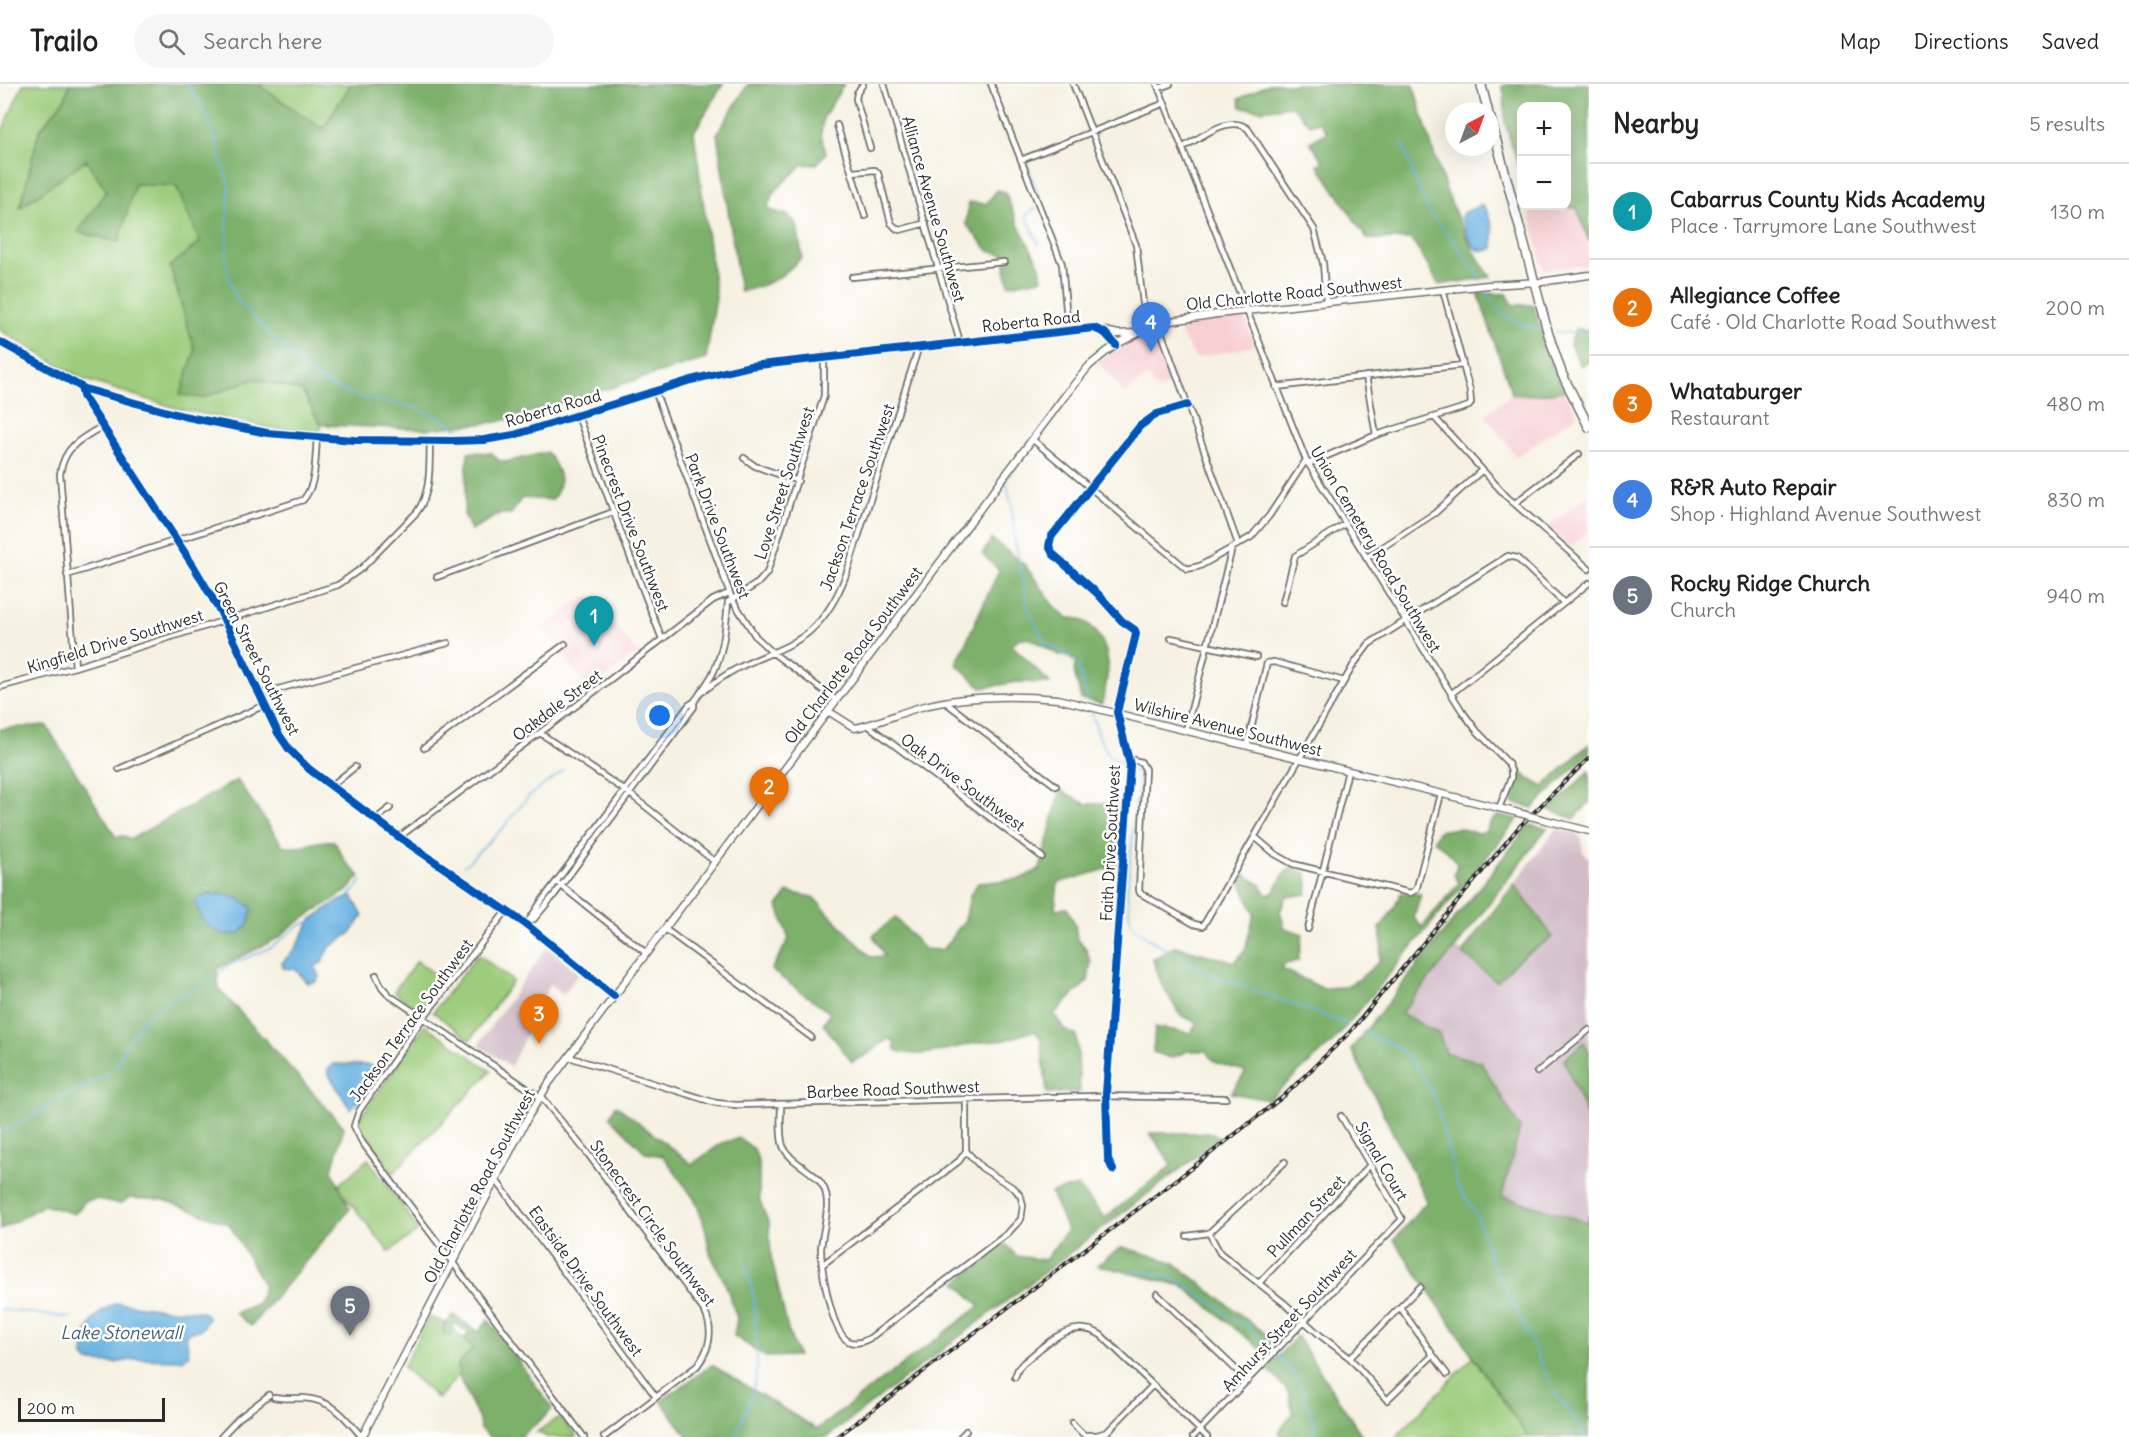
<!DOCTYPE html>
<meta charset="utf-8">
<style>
body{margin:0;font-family:Delius,sans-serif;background:#f6f6f6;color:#222}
.controls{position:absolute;right:18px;top:18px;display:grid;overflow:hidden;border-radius:12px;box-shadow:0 6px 24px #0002}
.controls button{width:54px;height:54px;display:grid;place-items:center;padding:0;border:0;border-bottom:2px solid #e0e0e0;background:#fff;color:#222;font:30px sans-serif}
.compass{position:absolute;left:1445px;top:18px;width:54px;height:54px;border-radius:50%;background:#fff;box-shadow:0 6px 24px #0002;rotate:41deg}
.scale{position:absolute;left:18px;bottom:15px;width:147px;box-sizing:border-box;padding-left:6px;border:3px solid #2b2b2b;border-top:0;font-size:16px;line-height:21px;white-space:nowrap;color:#2b2b2b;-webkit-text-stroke:4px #fff;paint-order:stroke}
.you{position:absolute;left:660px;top:632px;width:21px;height:21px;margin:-15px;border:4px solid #fff;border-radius:50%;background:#1a73e8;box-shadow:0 0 0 9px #1a73e833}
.badge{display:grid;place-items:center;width:39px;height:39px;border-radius:50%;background:#0b8043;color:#fff;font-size:20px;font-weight:700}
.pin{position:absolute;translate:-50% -50px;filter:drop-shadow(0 2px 3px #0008)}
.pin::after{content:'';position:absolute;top:32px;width:21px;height:18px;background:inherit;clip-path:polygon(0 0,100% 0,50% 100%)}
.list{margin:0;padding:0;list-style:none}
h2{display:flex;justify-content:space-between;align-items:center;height:78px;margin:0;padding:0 24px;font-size:26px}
h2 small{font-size:20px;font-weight:400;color:#767676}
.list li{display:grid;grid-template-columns:39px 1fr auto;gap:18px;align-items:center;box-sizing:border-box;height:96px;padding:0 24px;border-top:2px solid #e0e0e0}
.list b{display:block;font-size:22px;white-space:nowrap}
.list p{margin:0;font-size:20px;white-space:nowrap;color:#767676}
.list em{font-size:20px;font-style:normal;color:#767676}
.icon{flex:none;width:33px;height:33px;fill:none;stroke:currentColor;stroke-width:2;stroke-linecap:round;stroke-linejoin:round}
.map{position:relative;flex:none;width:1589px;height:1353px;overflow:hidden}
header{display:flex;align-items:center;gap:36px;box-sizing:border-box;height:84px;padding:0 30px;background:#fff;border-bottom:2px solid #e0e0e0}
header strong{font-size:28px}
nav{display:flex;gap:33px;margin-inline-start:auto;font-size:21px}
.search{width:420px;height:54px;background:#f6f6f6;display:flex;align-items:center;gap:15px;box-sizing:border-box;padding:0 21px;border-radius:33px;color:#767676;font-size:22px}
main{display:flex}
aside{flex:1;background:#fff}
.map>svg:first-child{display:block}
.built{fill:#f7cfd3}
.industrial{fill:#d2bdc7}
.green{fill:#9ccc7b;stroke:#647c53;stroke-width:1.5}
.forest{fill:#7db06b;stroke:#546e4b;stroke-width:1.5}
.water{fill:#6ab3e2;stroke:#4a6f86;stroke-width:1.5}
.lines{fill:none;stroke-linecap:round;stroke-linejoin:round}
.stream{stroke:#6ab3e2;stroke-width:1.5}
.street-casing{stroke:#72706b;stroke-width:8}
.secondary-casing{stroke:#72706b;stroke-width:9}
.highway-casing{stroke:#72706b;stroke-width:11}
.street{stroke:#fff;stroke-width:4.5}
.secondary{stroke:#fff;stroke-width:6}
.highway{stroke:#fff;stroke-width:8}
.rail-casing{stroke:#2b2b2b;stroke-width:4}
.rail{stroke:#fff;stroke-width:1.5;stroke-dasharray:4.5;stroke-linecap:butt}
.secondary-bridge-casing{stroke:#72706b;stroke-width:9;stroke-linecap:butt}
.secondary-bridge{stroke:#fff;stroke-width:6}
.cycleway-casing{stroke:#fff;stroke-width:11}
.cycleway{stroke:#0057b8;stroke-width:8}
.labels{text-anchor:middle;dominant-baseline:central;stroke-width:5;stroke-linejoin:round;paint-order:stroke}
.street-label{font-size:16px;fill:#2b2b2b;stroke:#fff}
.water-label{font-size:18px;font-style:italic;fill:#446174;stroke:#fff}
</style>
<header>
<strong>Trailo</strong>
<div class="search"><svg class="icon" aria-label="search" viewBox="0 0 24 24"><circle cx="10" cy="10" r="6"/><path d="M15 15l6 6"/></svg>Search here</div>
<nav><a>Map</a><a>Directions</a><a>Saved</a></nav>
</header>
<main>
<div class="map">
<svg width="1589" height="1353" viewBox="0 0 1589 1353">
<rect width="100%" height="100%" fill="#fff"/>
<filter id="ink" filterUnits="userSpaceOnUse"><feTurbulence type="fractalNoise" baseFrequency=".0167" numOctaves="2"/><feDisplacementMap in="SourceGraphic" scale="12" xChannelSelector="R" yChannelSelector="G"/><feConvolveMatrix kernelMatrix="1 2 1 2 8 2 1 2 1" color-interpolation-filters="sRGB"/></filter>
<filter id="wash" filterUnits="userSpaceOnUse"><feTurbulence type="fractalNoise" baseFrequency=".008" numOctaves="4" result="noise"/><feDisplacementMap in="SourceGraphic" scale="24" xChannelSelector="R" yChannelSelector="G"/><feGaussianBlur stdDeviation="1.35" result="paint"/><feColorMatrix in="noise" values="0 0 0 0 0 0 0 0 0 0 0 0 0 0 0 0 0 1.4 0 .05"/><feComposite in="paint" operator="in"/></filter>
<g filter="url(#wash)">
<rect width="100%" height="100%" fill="#f6f1e2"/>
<path class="built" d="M1567,116l10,8 12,34v23l-46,5 -14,-59 18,-5h19z
M1244,232l11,30 -60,12 -19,-34z
M1155,244l20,53 -18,9 -9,-14 -23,18 -27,-32 20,-15z
M1564,307l13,24 -61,42 -31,-42 27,-21 24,1z
M1589,411v36l-19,16 -22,-20z
M588,510l50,59 -49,37 -47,-62z"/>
<path class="industrial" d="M1556,745l20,4 5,5 2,14 6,6v194l-4,-10 -21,19 25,60v94l-2,7 -85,-26 -21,-134 -35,-9 -45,-40 55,-66 41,35 22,-23 34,-22 -39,-53z
M547,863l32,26 -16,22 -13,-11 -39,82 -33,-21z"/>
<path class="green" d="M23,0h46l-3,13 -27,34 -18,76 65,-47 21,31 28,-7 41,2 24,56 -30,24 25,85 -14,44 21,3 52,-19 48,12 19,34 -1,9 -49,-6 -95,-20 -94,-29 -82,-49v-194z
M257,0h94l-28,45z
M478,870l35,27 -43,59 -37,-28z
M417,877l28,21 -22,28 -4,1 -25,-20z
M425,941l66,46 -98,102 -34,-45v-9z
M368,1075l51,71 -30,22 -52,-66z
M429,1233l18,6 -4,5 8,8 1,-8 21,21 -15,15 1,10 -21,25 -35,-32z
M1473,1273l55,80h-132z
M563,1334l14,19h-30l-10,-5 19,-13z"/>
<path class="forest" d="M69,0h188l66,45 28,-45h372l-29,48 22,166 -10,61 -208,63 -71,7 -106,-4 -19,-34 -48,-12 -52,19 -22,-3 15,-44 -25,-85 30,-24 -24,-56 -41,-2 -16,58 -41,-10 29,-41 -21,-31 -66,48 19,-77 27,-34z
M748,0h96l-21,34 -2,16 5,19 -9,11 -15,1 -29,28 -6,16 20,6 10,9 5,33c-21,22 -33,28 -62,35l-23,-158z
M1268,0h145c20,65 37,138 78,193l-52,8 -27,-46h-45l-49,-74 5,-4 -13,-19 17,-10 -8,-10 -9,3 -18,-19 -31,4 -20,-3 -2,-8z
M1510,0h79v158l-12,-34h-6l-4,-8 -1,-94h-44l-1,68 -16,-51 -1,-29 -2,-8z
M997,106l8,2 14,34 21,40 2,13 -33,6 -4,-16 2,-13 -19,-6 -22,-26 3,-22 17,2z
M1478,209l29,1 6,11h20l17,53 14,33 -28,4 -24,-1z
M1575,245l14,1v32l-8,4 -11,-21z
M468,368l24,1 6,7 8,2 41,-10c12,17 19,30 5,48l-30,-2 -11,16h-11l-29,16 -7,-16z
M992,455l33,26 30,42 13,11c23,-2 38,23 40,44 1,13 -4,29 -5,42l-22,-5 -7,-28 3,-12 -18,-4 -27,-16 -13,-1 -7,7 38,38 -33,-1 -35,6 -26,-24 43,-94 -17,-16z
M46,641l70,112 8,-1 7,3 106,-59 46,66c16,5 33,-7 51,-5l12,21 14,14 -13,15 -57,36 -10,10 -63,32 2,20 125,138 -12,43 18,39 -99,117 -16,-13 23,-10 6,-17 -35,-62 -65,-24 -35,-2 -9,6 -23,-5 -12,2 -10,13 -31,-9 -44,25v-501z
M1589,660v9l-56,55 -21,-5c-2,-9 6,-25 7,-35l8,10 16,9z
M1589,687v32l-15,16 -25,-9z
M1060,706l26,14 33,-1 -2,63 -59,17 -3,26 12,-1 8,16 2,15 8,8 6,15 -3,19 -34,33 11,16 12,6 3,56 -33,1 -6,-54 -6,-8c-11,2 -20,7 -31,9 -7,2 -15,1 -23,2 -27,4 -60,19 -86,8l-1,-9 -6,-2 -20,15 -16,8 -29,-38 7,-11 -59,-43 18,-31 -11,-33 10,-14 25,5 58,60 14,-1 -12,-20 22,-19 29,32 18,1 23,-30 5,-25 8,-12 42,-4 20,-10z
M1498,731l20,4 -185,223 -65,58 -37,-7 15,-21c-17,-8 -30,-3 -40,-21h-18l-17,7 -18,-6 2,-25 36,6 6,-10 -17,-8 -22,-37 -5,-19 22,-13 60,16 10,-12 9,-36 -13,-31v-11l20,13 5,10 7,-2 11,-19 7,-7 15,6 2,12 -1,9 -21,3 -6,15 5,16 18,6 -5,27 -15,4 -1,4 40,19 22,-1 14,-7 21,-18 3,-17 -2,-17 13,-18 8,-17 20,1 -7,24 8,9 37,-44 -5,-8 3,-11 -4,-7 -19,-17 4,-9 21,-3 16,5 10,-1 5,-9z
M1529,741l18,3 -91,119 -55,66 38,21 7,19 35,9 39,66 -18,68 85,26 2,-7v222h-61l-134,-197 33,-39 -76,-152z
M1514,800l39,53 -34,22 -22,23 -35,-29z
M1584,958l5,10v69l-25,-61z
M616,1021l76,59 30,-21 17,-5 15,11 5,14v36l10,25 2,32 17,74 10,26 -32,1 -32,-21 3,-18 -12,-35 -15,-30 -5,-26 -10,-27 -32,-44 -17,-3 -36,-36z
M1150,1049h63l7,6 -393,298h-139l-27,-36 51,-36 105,64 163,-123 -24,-23 50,-39 10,12 29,4 22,-30 -16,-37 27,-7 27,32 67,-53z
M1122,1163l51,15 101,79 -10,11 -81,-66 -86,-21z
M453,1231l26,17 9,-13 64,89c-4,10 -23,19 -31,29h-32l-9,-9 -1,-8 -20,-43 -1,-13 15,-15 -9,-11 5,-5 -15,-10 -3,13 -7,-1 -1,-7z
M1297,1252l66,101h-81l-3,-5 13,-18 -2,-20 -23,-26z"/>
<path class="water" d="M1481,121l5,4 7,20v19c-21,12 -26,-15 -32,-30l2,-5z
M222,810l18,5 12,9 -3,15 -8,10c-23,6 -41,-10 -46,-32l10,-6z
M352,812l11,20 -11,16 -23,16 -7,15 -7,3 4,11 -3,5 -8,1 -13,-14 -12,-1 -1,-5 13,-14 16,-29 24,-17z
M333,980l37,1 4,3c4,15 -14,31 -24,41l-22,-36v-4z
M118,1219l55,7 28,1 6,4 1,4 -6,10 -14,4 -2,3 3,19 -7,5 -45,-1 -22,4 -26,-1 -5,-4c-4,-24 11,-49 34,-55z"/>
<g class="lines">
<path class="stream" d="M187,0l21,33 21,68 -3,76 3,18 8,21 60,62 12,11 20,12 37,15 16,1 28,5 29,12 19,11
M1402,58l12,36 16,35 18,21 33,45
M1026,77l14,38
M1036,124l-10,7 13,30
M1487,208c12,26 27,30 53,38
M1555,248l34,2
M1014,385l7,-9
M1011,389l-5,6 6,29 3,33 13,66 16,35 24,14 11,11 9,34
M1091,627l9,28 9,17 19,11
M1132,686l7,5v18l-3,9 -9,90 3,26 3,8 16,13 58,34 140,51
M464,782l38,-37 27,-33 34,-25
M348,814l14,-17
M1362,947l35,16 14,13 17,25 9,19 20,81 19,28 15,48 27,53 37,79 22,28 8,16
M127,959l19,-25 18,-13 30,-15 36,-25 42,-18 26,-21 14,-5
M0,1049l32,-16 51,-31 25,-12 9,-9 7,-19
M1129,1188h16l23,4 15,8 33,21 12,11 19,10 23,23
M0,1225l70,9
M1277,1272l18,19 7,14 11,30 3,18
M735,1353l17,-42 4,-16 1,-18 -3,-64 -9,-33"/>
</g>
</g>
<g filter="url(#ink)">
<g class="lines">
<g class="street-casing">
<path id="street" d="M863,0l-6,9 -1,6 14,49
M884,0l76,258
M991,0l71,180 6,66
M1073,0l63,161 10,84
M1157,0l149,376 156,251 15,20 31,32 3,8v7l-12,30
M1159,4l11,-4
M837,41l28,91
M1182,64c17,-9 48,-35 66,-19l66,100 9,34 3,39
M1021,76l144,-57
M853,88l22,-2 3,3 13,50 6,6 3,1 26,-7
M852,193l152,-15
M1158,239l80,221
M1366,292l10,59
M81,303l2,9 111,171 26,44 58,122 11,16 20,20 90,68 128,88 87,71
M1276,303l187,-22
M655,307l77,208 24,38 17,16 63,47
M578,332l53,143 31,80
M1434,333l73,80 82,72
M1032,355l155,130 13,-3 51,-29 18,-21 37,-56
M744,374l11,8 43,15
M1308,380l68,-29 93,-29 2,-3 -1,-12 -27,-101
M1515,419l64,-49
M1366,474l69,-45 46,-42
M67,491l236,-75c14,-15 12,-43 14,-62
M437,493l176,-65
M1283,518l12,-46 50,-32
M1171,554l85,19
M75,583l-15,-193c4,-27 20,-35 43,-48
M0,603l75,-20 263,-82 24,-17 55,-56c15,-21 12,-46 13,-71
M705,606c10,-8 20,-15 31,-21 24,-13 53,-20 74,-38 17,-15 29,-37 37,-59l72,-226
M260,610l188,-51
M1451,610l138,-111
M945,618l111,84
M869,642l173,131
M1186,646l46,-182
M540,649l90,61 85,68
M1247,661l20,-82 7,-1 70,19
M424,664l141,-104
M1129,675l12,3 4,7 -6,121 1,3 54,31 9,2 151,-262 15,-20 139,-88 9,2 47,45
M119,685l146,-64
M331,702l24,-19
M376,735l14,-11
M399,753l169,-125 145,-112 16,-7
M1255,753l20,17 18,10 117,29 6,-3 1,-3 24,-93
M559,800l87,69
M507,826l-84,108 -64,93 -5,15 8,16 222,295
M528,837l6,-2 21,-25 139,-187v-5c7,-10 15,-20 20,-31 10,-22 12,-46 14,-69l30,-19 9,-10 57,-177v-40
M528,838l13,-20 148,-197 5,-3
M665,845l146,108
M1308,845l40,-158
M376,891l6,12 7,8 154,104 45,55 117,158c9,20 5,37 -8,54l-93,71
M569,973l147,46 20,2 360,-9 130,2
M1537,988l52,-42
M781,1020c0,13 -2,30 2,42 8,20 38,25 43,48 4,17 -4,38 -5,55 0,19 10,82 27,92 7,4 15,1 22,-3l137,-104 14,-15 2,-13 -2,-9 -6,-8 -33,-21 -16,-17v-52
M1113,1086l-5,-11 -2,-66 24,-328 -13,-53 19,-78 -1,-4 -13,-9 -24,-27 -45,-40 -4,-8 2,-9 89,-111 17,-12 30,-9
M496,1096l160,217
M1209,1149l76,-71
M1187,1152l22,-3 11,20 64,50 37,33 29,22 37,42 46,-45 -33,-48 -50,51
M822,1181l137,-104 7,-10
M1259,1199l111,-118
M1157,1210l91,87
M1400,1223l20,-20
M1433,1271l14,19
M1015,1293l3,-8 5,-6c23,-18 47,-47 78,-28l106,102
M274,1313c9,2 19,1 29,1 30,2 41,18 59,39
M1072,1339l12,12h13l10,-3 45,-46
M221,1353l17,-18 31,-24
M960,1353l6,-6
M1193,1353l209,-218 -61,-103"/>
</g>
<g class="secondary-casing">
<path id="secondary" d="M1105,247l13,3 16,-1
M0,258l85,47 98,27 84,17 87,7 98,1 32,-1 30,-5 177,-55 59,-14 344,-38 11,5 11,12
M828,627l27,17c23,-4 43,-15 66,-21 45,-12 91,-12 137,-8l457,113
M1553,738l36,9
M362,1353l167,-322 20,-32 515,-686 25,-31 17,-14 13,-9 39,-20 59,-9 271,-29 52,-3 49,-7"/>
</g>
<g class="highway-casing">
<path id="highway" d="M1481,0l7,27
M1490,33l58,216 14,41 27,53"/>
</g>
<use href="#street" class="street"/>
<use href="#secondary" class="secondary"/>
<use href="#highway" class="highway"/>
<g class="rail-casing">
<path id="rail" d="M837,1353l347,-263 100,-78 66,-64 168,-204 71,-70"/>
</g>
<use href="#rail" class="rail"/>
<g class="secondary-bridge-casing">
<path id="secondary-bridge" d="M1515,728l38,10"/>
</g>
<use href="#secondary-bridge" class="secondary-bridge"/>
<g class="cycleway-casing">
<path id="cycleway" d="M0,258l85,47 98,27 84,17 87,7 98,1 32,-1 30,-5 177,-55 59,-14 344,-38 11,5 11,12
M81,303l2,9 111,171 26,44 58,122 11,16 20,20 90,68 128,88 87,71
M1113,1086l-5,-11 -2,-66 24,-328 -13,-53 19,-78 -1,-4 -13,-9 -24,-27 -45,-40 -4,-8 2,-9 89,-111 17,-12 30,-9"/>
</g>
<use href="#cycleway" class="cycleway"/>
</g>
</g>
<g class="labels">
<g class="street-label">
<text transform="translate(934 125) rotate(74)">Alliance Avenue Southwest</text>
<text transform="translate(1294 209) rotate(-6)">Old Charlotte Road Southwest</text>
<text transform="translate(1031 237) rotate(-6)">Roberta Road</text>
<text transform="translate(553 324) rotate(-16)">Roberta Road</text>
<text transform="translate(784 399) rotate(-72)">Love Street Southwest</text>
<text transform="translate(857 413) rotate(-71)">Jackson Terrace Southwest</text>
<text transform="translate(631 439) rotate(69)">Pinecrest Drive Southwest</text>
<text transform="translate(718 442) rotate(69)">Park Drive Southwest</text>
<text transform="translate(1376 465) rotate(59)">Union Cemetery Road Southwest</text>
<text transform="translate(115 557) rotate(-17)">Kingfield Drive Southwest</text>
<text transform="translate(853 571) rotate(-53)">Old Charlotte Road Southwest</text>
<text transform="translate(257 574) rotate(63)">Green Street Southwest</text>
<text transform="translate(557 621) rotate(-37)">Oakdale Street</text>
<text transform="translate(1228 643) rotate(14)">Wilshire Avenue Southwest</text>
<text transform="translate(963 698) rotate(37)">Oak Drive Southwest</text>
<text transform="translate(1110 759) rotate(-87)">Faith Drive Southwest</text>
<text transform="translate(411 936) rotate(-54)">Jackson Terrace Southwest</text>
<text transform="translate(893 1005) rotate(-2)">Barbee Road Southwest</text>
<text transform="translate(1382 1077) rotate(60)">Signal Court</text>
<text transform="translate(479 1102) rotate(-62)">Old Charlotte Road Southwest</text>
<text transform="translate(1306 1132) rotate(-47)">Pullman Street</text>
<text transform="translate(653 1139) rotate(54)">Stonecrest Circle Southwest</text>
<text transform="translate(586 1197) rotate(54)">Eastside Drive Southwest</text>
<text transform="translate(1289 1236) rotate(-47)">Amhurst Street Southwest</text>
</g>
<g class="water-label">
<text x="121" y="1248">Lake Stonewall</text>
</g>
</g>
</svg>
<div class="controls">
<button>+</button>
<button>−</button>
</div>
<svg class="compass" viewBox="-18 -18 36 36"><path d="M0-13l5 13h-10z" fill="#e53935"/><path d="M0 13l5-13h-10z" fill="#767676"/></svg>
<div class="scale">200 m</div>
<div class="you"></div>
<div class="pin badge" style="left:594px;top:562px;background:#0f9aa8">1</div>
<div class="pin badge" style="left:769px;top:733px;background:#e8710a">2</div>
<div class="pin badge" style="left:539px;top:960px;background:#e8710a">3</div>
<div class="pin badge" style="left:1151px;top:268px;background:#3f7fe0">4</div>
<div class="pin badge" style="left:350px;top:1252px;background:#6b7280">5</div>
</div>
<aside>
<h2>Nearby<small>5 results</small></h2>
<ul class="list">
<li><span class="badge" style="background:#0f9aa8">1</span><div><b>Cabarrus County Kids Academy</b><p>Place · Tarrymore Lane Southwest</p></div><em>130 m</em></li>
<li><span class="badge" style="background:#e8710a">2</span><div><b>Allegiance Coffee</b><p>Café · Old Charlotte Road Southwest</p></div><em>200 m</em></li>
<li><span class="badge" style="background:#e8710a">3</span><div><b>Whataburger</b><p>Restaurant</p></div><em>480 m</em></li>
<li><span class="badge" style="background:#3f7fe0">4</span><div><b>R&amp;R Auto Repair</b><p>Shop · Highland Avenue Southwest</p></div><em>830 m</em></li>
<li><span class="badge" style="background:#6b7280">5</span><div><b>Rocky Ridge Church</b><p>Church</p></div><em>940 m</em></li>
</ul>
</aside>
</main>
